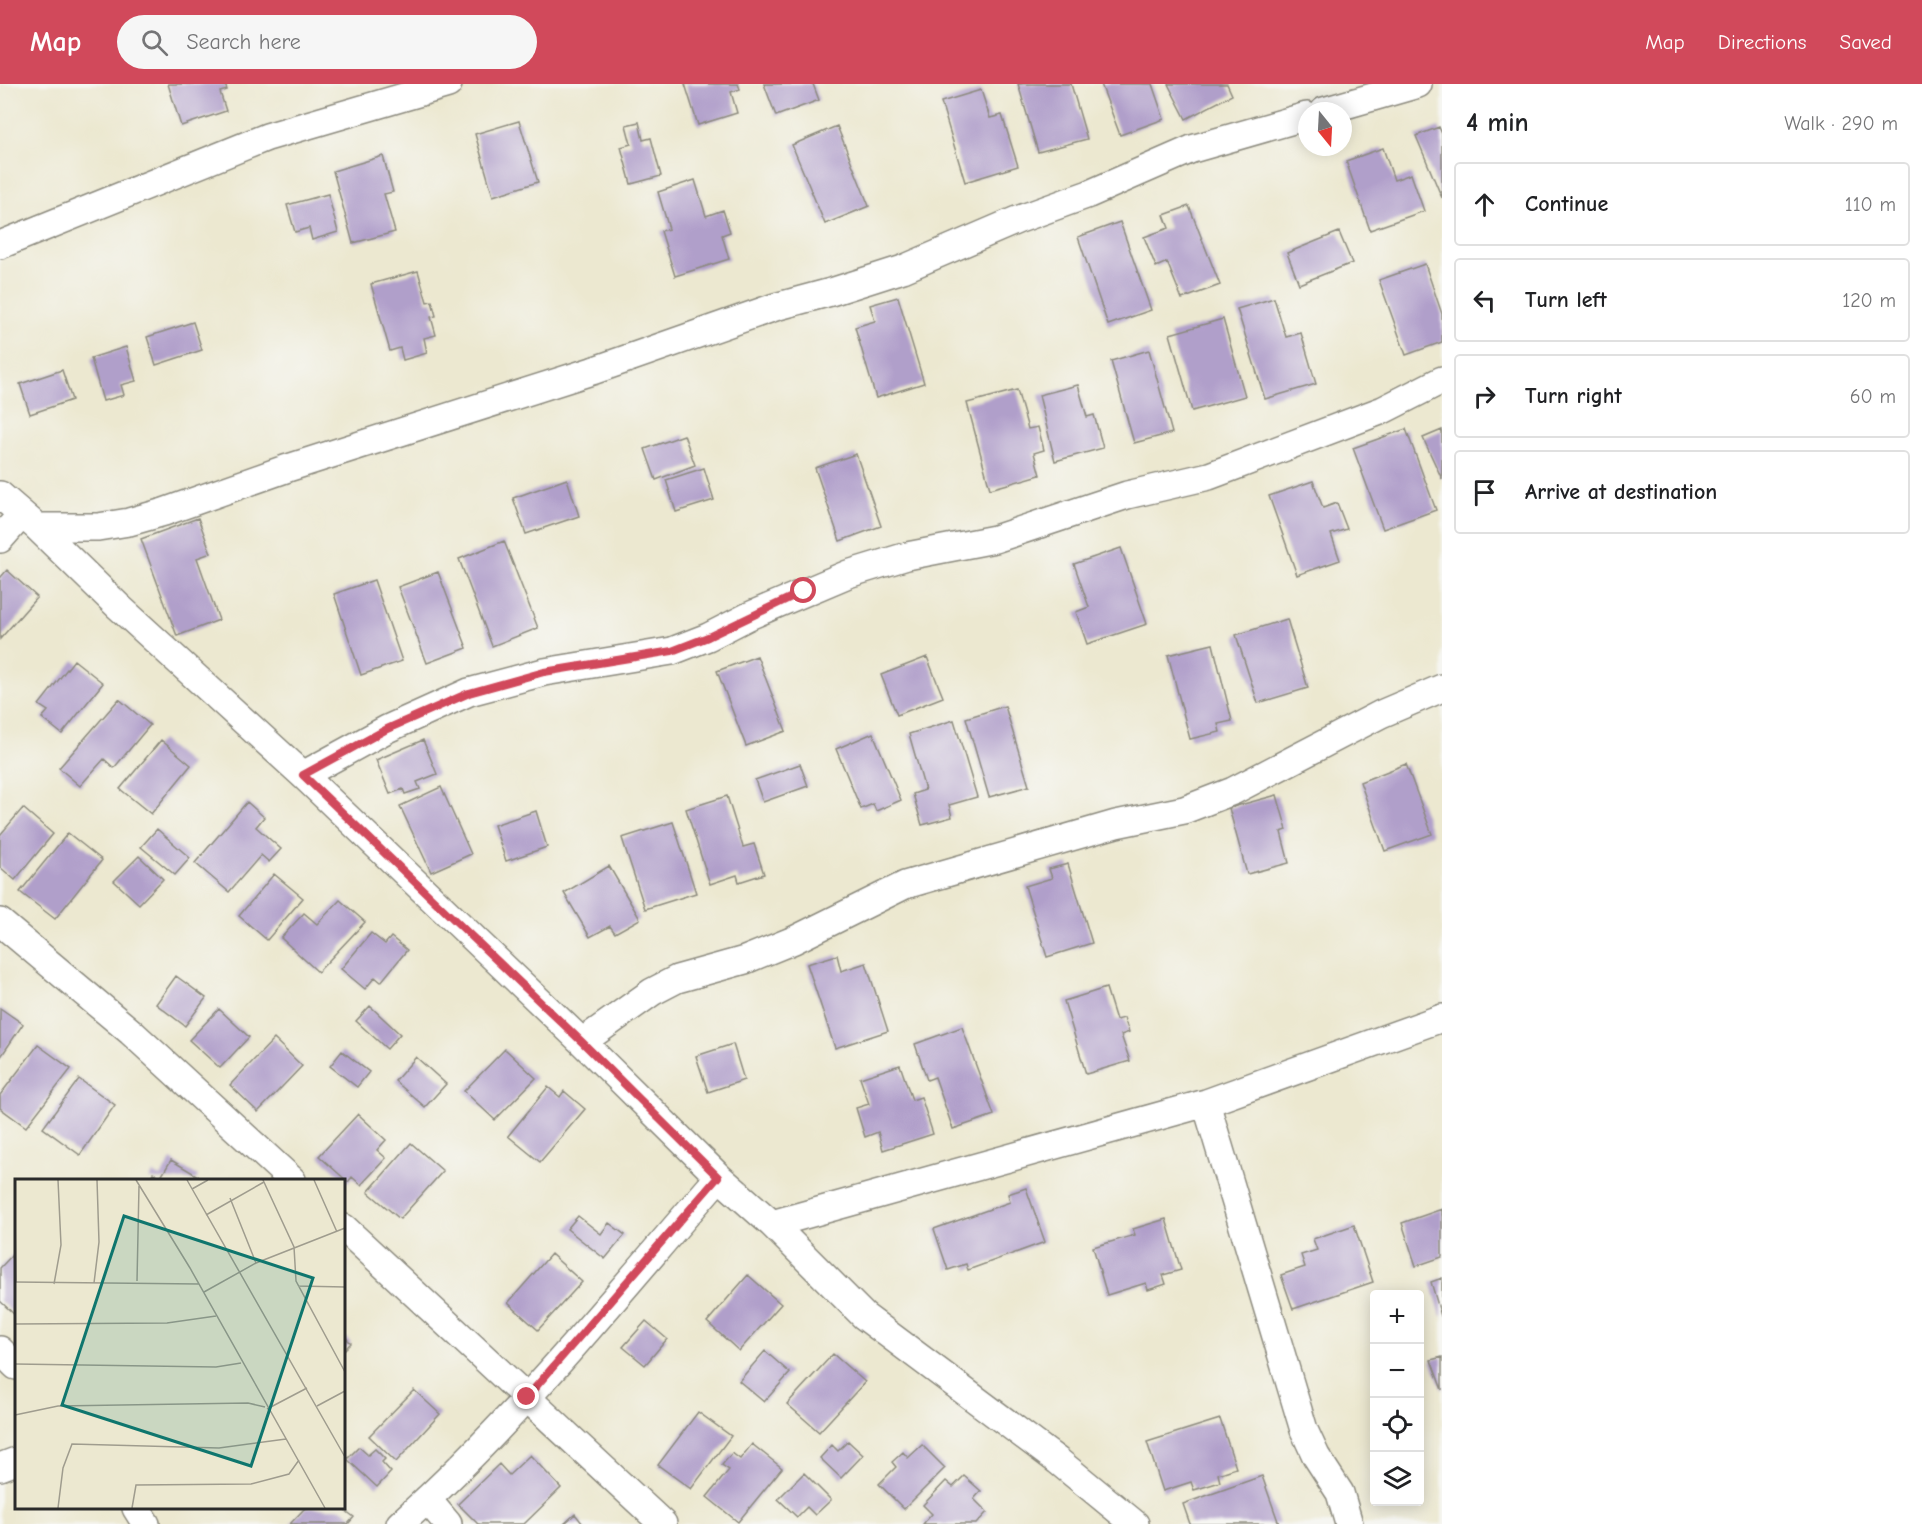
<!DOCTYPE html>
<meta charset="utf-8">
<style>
body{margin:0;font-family:"Comic Neue",sans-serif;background:#f6f6f6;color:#202124}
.controls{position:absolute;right:18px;bottom:18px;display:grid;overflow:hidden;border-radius:6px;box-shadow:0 3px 15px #0003}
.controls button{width:54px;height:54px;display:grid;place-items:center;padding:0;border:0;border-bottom:2px solid #e0e0e0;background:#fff;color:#202124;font:30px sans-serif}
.compass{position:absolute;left:1298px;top:18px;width:54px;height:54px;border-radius:50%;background:#fff;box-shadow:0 3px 15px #0003;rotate:162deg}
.stop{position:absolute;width:18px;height:18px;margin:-14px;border:4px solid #d1495b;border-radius:50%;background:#fff}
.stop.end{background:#d1495b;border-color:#fff;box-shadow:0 2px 6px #0008}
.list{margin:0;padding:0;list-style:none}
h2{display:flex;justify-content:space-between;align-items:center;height:78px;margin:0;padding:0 24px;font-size:26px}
h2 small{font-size:20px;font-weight:400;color:#757577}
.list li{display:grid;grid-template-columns:39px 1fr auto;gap:18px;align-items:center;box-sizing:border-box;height:84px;margin:0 12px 12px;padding:0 12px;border:2px solid #e0e0e0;border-radius:6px}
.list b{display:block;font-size:22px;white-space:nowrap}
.list em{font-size:20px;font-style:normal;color:#757577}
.icon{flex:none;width:33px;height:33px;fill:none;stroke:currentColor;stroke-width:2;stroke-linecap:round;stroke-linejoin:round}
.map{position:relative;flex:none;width:1442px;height:1440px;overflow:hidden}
header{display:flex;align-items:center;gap:36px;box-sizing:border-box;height:84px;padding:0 30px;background:#d1495b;color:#fff}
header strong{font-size:28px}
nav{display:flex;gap:33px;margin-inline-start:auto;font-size:21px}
.search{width:420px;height:54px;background:#f6f6f6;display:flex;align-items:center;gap:15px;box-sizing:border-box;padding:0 21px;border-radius:33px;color:#757577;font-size:22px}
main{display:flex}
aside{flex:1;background:#fff}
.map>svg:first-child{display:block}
.building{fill:#b09fca}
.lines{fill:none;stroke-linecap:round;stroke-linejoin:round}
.street-casing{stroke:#8c8a7e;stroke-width:30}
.street{stroke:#fff;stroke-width:27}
.route{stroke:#d1495b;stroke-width:8}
.inset-road{fill:none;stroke:#9f9c8e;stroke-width:1.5}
.view{fill:#0f766e;fill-opacity:0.15;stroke:#0f766e;stroke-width:3}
.inset-edge{fill:none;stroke:#2b2b2b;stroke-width:3}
</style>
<header>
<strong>Map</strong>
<div class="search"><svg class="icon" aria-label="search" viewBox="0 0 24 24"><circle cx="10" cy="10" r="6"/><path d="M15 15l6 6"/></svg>Search here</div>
<nav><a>Map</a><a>Directions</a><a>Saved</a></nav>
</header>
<main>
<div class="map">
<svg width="1442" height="1440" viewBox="0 0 1442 1440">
<rect width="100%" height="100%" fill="#f6f6f2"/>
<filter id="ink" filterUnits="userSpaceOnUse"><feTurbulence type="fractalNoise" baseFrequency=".0167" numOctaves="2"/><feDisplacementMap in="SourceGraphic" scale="12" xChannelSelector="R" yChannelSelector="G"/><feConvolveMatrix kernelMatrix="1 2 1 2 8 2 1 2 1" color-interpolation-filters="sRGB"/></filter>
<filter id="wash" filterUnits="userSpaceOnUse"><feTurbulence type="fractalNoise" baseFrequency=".008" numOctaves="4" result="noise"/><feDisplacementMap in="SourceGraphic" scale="24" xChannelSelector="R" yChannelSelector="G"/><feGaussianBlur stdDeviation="1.35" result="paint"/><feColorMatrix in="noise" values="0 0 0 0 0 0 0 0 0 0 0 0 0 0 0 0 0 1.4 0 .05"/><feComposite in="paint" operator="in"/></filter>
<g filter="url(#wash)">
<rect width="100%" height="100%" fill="#ece8d0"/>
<g id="blocks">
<path class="building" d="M168,0h57l2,6 -7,2 6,19 -45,15z
M685,0h53l2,5 -9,3 6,21 -39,12z
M764,0h49l6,16 -43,16z
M1018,0h53l16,55 -49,13z
M1101,0h51l12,35 -44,16z
M1168,0h59l5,11 -46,24z
M981,6l9,28 12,-3 16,51 -53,16 -24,-80z
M519,37l19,61 -45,14 -18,-62z
M639,38l4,18 8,-2 10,38 -30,8 -10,-37 10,-3 -5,-19z
M837,42l32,80 -44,18 -33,-79z
M1439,43l3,7v64l-26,-62z
M1383,64l11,32 17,-6 13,37 -54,19 -24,-69z
M383,72l10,36 -9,2 11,38 -42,11 -20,-72z
M695,96l11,36 17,-6 7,22 -8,3 7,24 -54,17 -14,-45 8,-2 -11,-37z
M328,110l10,38 -26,8 -3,-12 -14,4 -8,-27z
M1189,122l31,79 -38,14 -15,-37 -11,5 -12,-30 25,-9 -5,-13z
M1120,138l31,88 -43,15 -30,-88z
M1339,148l13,31 -53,21 -12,-31z
M1425,180l17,50v28l-36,13 -27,-75z
M418,187l9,31 5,-1 4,15 -5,1 5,18 -12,3 3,15 -24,7 -3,-12 -10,3 -19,-67z
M898,213l26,86 -48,15 -21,-71 20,-6 -5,-16z
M1274,214l12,39 15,-4 15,51 -51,15 -28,-90z
M1223,235l22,77 -53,15 -22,-77z
M193,238l9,28 -46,15 -9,-28z
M126,263l10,34 -15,4 3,10 -21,6 -12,-43z
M1149,266l23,83 -38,10 -23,-82z
M62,286l10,30 -42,14 -10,-30z
M1078,301l9,32 7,-2 9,33 -48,13 -16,-66z
M1017,306l11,39 10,-2 6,23 -10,3 6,22 -50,14 -23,-86z
M1406,345l30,81 -53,19 -30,-81z
M1442,346v49l-19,-41z
M684,351l11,30 -39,15 -11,-31z
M856,370l25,72 -41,15 -25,-73z
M704,384l10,32 -38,12 -10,-32z
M567,395l12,37 -53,18 -13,-36z
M1313,397l10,27 14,-5 10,26 -16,5 9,26 -43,15 -28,-79z
M198,434l13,35 -14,5 22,62 -42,16 -36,-97z
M504,457l34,87 -46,18 -33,-87z
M1121,464l26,76 -60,20 -11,-32 13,-5 -15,-43z
M7,486l30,27 -37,42v-61z
M438,488l29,76 -40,15 -29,-76z
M374,496l28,81 -41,14 -27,-81z
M1287,535l21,69 -50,15 -22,-68z
M1213,560l19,77 -14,3 2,8 -30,7 -22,-84z
M757,572l29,75 -40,15 -29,-75z
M927,573l16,40 -46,18 -16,-40z
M74,576l29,23 -41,51 -20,-16 6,-7 -9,-6z
M119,615l31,26 -36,43 -10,-9 -24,27 -21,-18z
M1005,622l24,80 -40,11 -23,-79z
M954,636l23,77 -28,8 3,12 -30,8 -9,-31 12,-4 -16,-56z
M873,649l28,67 -25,11 -3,-7 -12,5 -25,-60z
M161,656l30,25 -40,49 -31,-25z
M423,656l14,34 -20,8 3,7 -15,5 -2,-5 -13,5 -14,-34z
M800,680l8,22 -45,16 -8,-22z
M1406,680l26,70 -47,17 -25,-69z
M441,703l30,67 -40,18 -31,-66z
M1277,711l10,35 -6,2 8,31 -42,11 -18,-66z
M727,712l16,51 11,-3 10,30 -25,8 -2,-7 -27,9 -24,-75z
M247,718l17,15 -8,10 25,22 -12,13 -8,-7 -32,37 -34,-29z
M23,724l30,26 -38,46 -15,-13v-32z
M536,727l11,36 -41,14 -12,-36z
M673,738l23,71 -51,16 -23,-71z
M157,745l33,29 -15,17 -34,-28z
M68,749l34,27 -47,59 -35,-27z
M139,772l24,23 -24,25 -25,-23z
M1068,780l24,79 -45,14 -22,-71 27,-8 -3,-9z
M609,782l31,53 -25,14 -5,-7 -20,11 -26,-44z
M274,790l29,24 -36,42 -28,-24z
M340,816l25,22 -47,50 -37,-34 23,-25 13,11z
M371,849l14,11 6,-7 16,13 -26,32 -6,-5 -10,12 -24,-20z
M837,871l4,16 25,-8 22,68 -53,17 -28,-84z
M176,892l30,22 -21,28 -29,-22z
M1106,904l10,32 8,-2 5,14 -8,3 9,26 -44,13 -22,-73z
M370,922l30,28 -13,15 -31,-28z
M0,924l23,16 -23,34z
M219,925l30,28 -29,31 -31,-28z
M962,943l32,88 -41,14 -18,-52 -8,3 -12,-36z
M274,955l28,27 -44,46 -28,-27z
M733,960l11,36 -36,12 -12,-36z
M38,961l33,24 -45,58 -26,-19v-13z
M505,965l31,29 -41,42 -31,-29z
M342,967l27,21 -12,15 -27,-21z
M416,973l30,27 -21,23 -30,-26z
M900,981l12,35 9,-3 12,37 -50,16 -5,-18 -13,5 -9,-29 13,-4 -9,-26z
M79,995l36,26 -35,50 -37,-27z
M548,1003l12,10 4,-6 21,18 -45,53 -32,-26z
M358,1030l28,26 -9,10 9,8 -25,27 -9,-8 -4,5 -29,-26z
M411,1059l32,28 -43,48 -32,-27z
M171,1076l27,16 -2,4h-47l4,-7 8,4z
M1026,1104l19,54 -77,28 -2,-6 -18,6 -14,-41 76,-27 -2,-8z
M1442,1125v48l-26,9 -14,-43z
M578,1132l23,18 8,-11 16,12 -20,24 -38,-30z
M1166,1135l15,51 -18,5 3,9 -18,6 -2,-7 -39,12 -14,-48 42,-12 -2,-6z
M1354,1141l19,57 -80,27 -12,-34 24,-8 -4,-12 16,-5 -4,-11z
M16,1167v65l-16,-15v-33z
M551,1170l31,28 -44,48 -30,-27z
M748,1191l33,29 -42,47 -32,-29z
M1442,1194v38h-1l-10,-34z
M646,1237l21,18 -22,26 -22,-18z
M344,1252l7,7 -7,7z
M765,1267l25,22 -26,29 -25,-21z
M833,1270l32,28 -46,50 -32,-28z
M1442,1273v33l-11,-30z
M414,1306l26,24 -44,48 -27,-26z
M698,1328l33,24 -40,53 -33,-24z
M1220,1335l16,49 -18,6 2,8 -26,8 -3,-8 -28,9 -16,-49z
M848,1357l15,14 -22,23 -21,-20 12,-13 6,6z
M752,1360l30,24 -44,54 -31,-25 22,-27 -7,-5 10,-12 8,6z
M922,1361l23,23 -41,41 -25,-25 17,-17 -4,-5 11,-10 5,6z
M359,1363l9,8 7,-6 10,10 -3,3 9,10 -14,15 -30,-28z
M530,1371l31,33 -37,36h-46l-20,-20 41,-40 10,11z
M804,1389l27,27 -16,15 -8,-8 -10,10 -19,-18z
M964,1392l17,15 -7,8 13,13 -11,12h-53l9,-10 -9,-9 23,-24 7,6z
M1262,1392l17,48h-89l-7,-20z
M305,1424h37l12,9 -6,7h-58z
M575,1430l8,10h-19z"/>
</g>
</g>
<g filter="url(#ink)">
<use href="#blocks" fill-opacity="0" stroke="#8c8a7e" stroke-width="1.5"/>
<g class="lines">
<g class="street-casing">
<path id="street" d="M1324,27l94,-27
M0,161l267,-108 181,-53
M0,411l37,32 81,79 185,169 279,267 137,135 53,47 92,92 194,145 77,63
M37,443h61l31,-5 35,-10 124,-44 304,-97 183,-64 56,-15 72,-23 114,-49 72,-26 103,-45 115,-33
M0,455l22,-25
M303,691l84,-46 82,-37 75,-20 128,-21 36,-14 41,-21 99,-42 59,-18 88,-17 132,-44 82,-19 174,-66 59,-30
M0,838l131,110 161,148
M582,958l70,-50 25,-13 68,-19 49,-20 111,-55 211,-61 68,-14 49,-19 148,-77 61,-26
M1206,1019l98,327 12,26 24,37 9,31
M772,1140l434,-121 236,-85
M344,1144l319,296
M0,1266l16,16
M0,1383l16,-6
M427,1415l21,25
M136,1424l10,16
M400,1440c117,-104 216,-229 319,-347"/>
</g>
<use href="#street" class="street"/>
</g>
</g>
<g class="lines" filter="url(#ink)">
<path class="route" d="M527,1313l191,-220 -136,-135 -279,-267 84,-46 82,-36 75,-21 128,-21 36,-14 96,-46"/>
</g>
<g transform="translate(15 1095)">
<rect width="330" height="330" fill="#ece8d0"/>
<path class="inset-road" d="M121,1l54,88 135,240M172,1l158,277M248,1l31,67 2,34 49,91M299,1l23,52M177,10l16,-9M215,19l26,65M0,35l1,68M191,36l58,-33M122,102l2,-95M0,103l184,2M79,104l5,-41 -2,-62M39,105l7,-39 -3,-65M283,107l47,1M189,113l52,-29 89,-35M0,145l152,-1 49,-7M0,185l201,3 25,-4M302,227l28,-15M252,230l40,-21M0,236l43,-9 190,-3 17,4M43,329l5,-40 9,-24 147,4 67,-9M117,329l4,-23 115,-1 38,-10 10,-14"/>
<path class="view" d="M109,37l189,62 -62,188 -189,-61z"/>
<rect width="330" height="330" class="inset-edge"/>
</g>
</svg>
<div class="controls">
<button>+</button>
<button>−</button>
<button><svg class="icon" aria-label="locate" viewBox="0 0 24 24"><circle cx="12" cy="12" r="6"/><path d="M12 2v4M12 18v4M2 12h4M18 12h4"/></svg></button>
<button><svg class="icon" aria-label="layers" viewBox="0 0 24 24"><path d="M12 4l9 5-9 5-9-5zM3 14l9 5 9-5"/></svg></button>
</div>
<svg class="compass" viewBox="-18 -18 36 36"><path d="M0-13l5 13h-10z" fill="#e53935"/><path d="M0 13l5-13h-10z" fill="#757577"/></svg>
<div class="stop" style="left:804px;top:507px"></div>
<div class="stop end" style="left:527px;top:1313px"></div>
</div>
<aside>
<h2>4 min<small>Walk · 290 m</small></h2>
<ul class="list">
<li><svg class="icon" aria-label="ahead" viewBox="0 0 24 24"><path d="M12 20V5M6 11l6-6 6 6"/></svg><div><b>Continue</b></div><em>110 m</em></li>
<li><svg class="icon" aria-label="left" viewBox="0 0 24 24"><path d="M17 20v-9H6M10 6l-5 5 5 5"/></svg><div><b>Turn left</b></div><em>120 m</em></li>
<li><svg class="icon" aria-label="right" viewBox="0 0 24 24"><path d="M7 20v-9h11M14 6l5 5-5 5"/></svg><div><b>Turn right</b></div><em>60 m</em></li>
<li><svg class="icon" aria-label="arrive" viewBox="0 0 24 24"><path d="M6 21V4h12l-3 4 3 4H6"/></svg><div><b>Arrive at destination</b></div></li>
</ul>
</aside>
</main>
